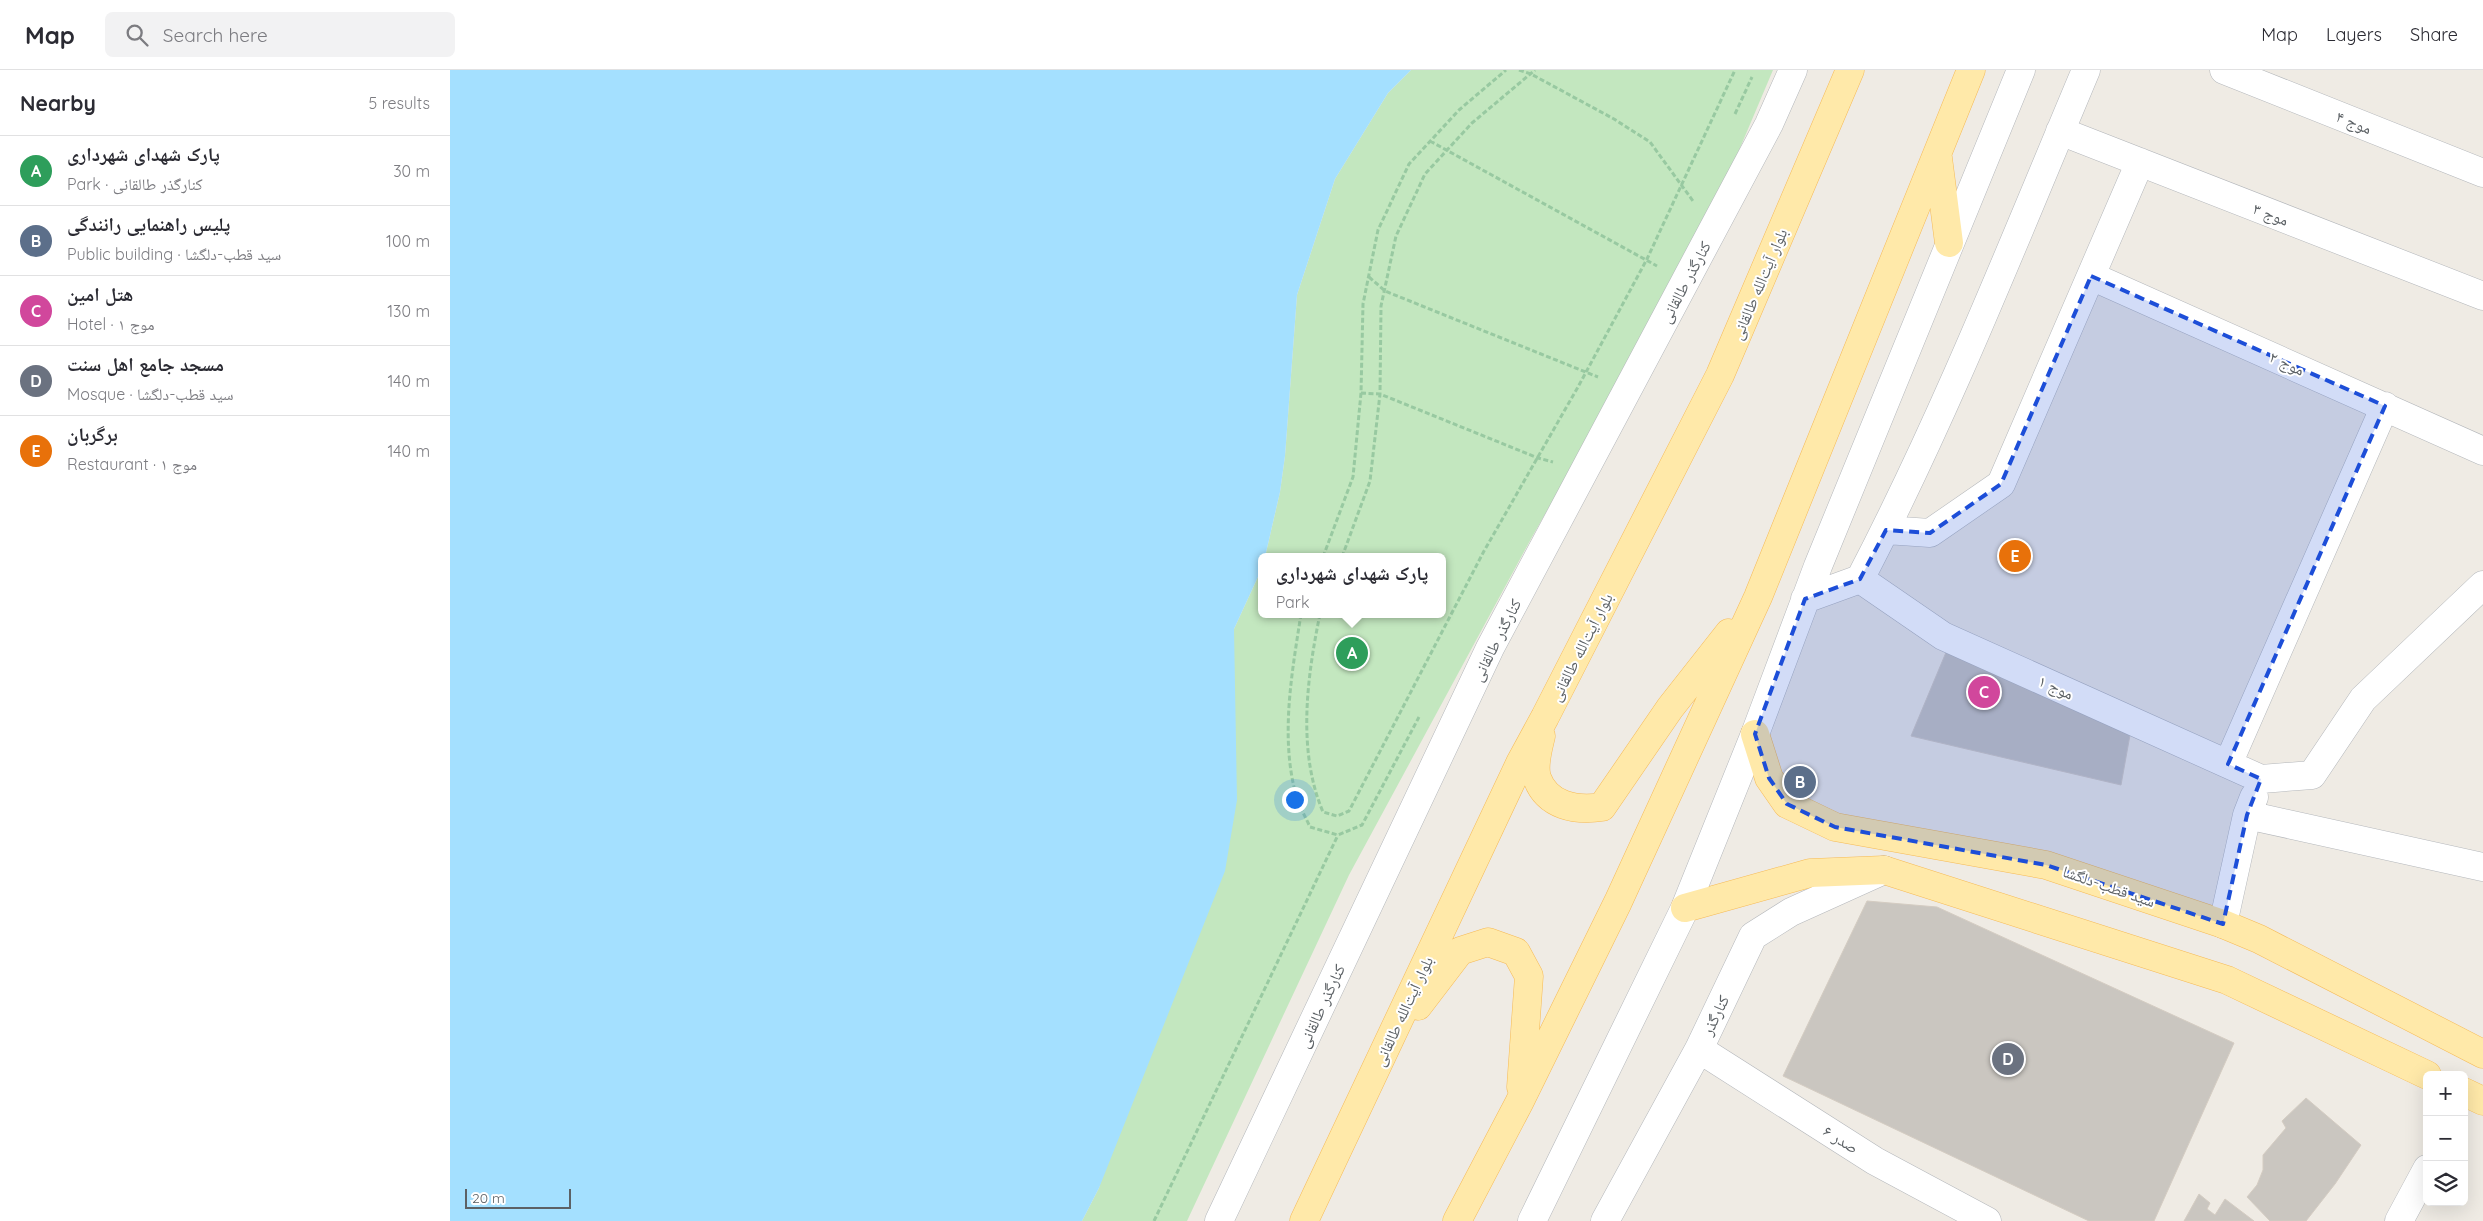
<!DOCTYPE html>
<meta charset="utf-8">
<style>
body{margin:0;font-family:Quicksand,"Noto Naskh Arabic",sans-serif;background:#f2f2f3;color:#2b2b33}
.controls{position:absolute;right:15px;bottom:15px;display:grid;overflow:hidden;border-radius:8px;box-shadow:0 5px 20px #0002}
.controls button{width:45px;height:45px;display:grid;place-items:center;padding:0;border:0;border-bottom:1px solid #e1e1e2;background:#fff;color:#2b2b33;font:25px sans-serif}
.scale{position:absolute;left:15px;bottom:12px;width:106px;box-sizing:border-box;padding-left:5px;border:2px solid #5c6165;border-top:0;font-size:14px;line-height:18px;white-space:nowrap;color:#5c6165;-webkit-text-stroke:4px #fff;paint-order:stroke}
.you{position:absolute;left:844px;top:729px;width:18px;height:18px;margin:-12px;border:4px solid #fff;border-radius:50%;background:#1a73e8;box-shadow:0 0 0 8px #1a73e833}
.badge{display:grid;place-items:center;width:32px;height:32px;border-radius:50%;background:#ef2a2d;color:#fff;font-size:16px;font-weight:700}
.pin{position:absolute;translate:-50% -50%;border:2px solid #fff;box-shadow:0 1px 5px #0006}
.popup{position:absolute;left:808px;top:483px;width:188px;height:65px;box-sizing:border-box;display:grid;place-content:center;border-radius:8px;background:#fff;filter:drop-shadow(0 1px 4px #0005);font-size:16px;white-space:nowrap;color:#7c7c81}
.popup b{font-size:19px;color:#2b2b33}
.popup::after{content:'';position:absolute;left:50%;top:100%;margin-left:-10px;border:10px solid transparent;border-top-color:#fff}
.list{margin:0;padding:0;list-style:none}
h2{display:flex;justify-content:space-between;align-items:center;height:65px;margin:0;padding:0 20px;font-size:21px}
h2 small{font-size:16px;font-weight:400;color:#7c7c81}
.list li{display:grid;grid-template-columns:32px 1fr auto;gap:15px;align-items:center;box-sizing:border-box;height:70px;padding:0 20px;border-top:1px solid #e1e1e2}
.list b{display:block;font-size:19px;white-space:nowrap}
.list p{margin:0;font-size:16px;white-space:nowrap;color:#7c7c81}
.list em{font-size:16px;font-style:normal;color:#7c7c81}
.icon{flex:none;width:28px;height:28px;fill:none;stroke:currentColor;stroke-width:2;stroke-linecap:round;stroke-linejoin:round}
.map{position:relative;flex:none;width:2033px;height:1151px;overflow:hidden}
header{display:flex;align-items:center;gap:30px;box-sizing:border-box;height:70px;padding:0 25px;background:#fff;border-bottom:1px solid #e1e1e2}
header strong{font-size:24px}
nav{display:flex;gap:28px;margin-inline-start:auto;font-size:18px}
.search{width:350px;height:45px;background:#f2f2f3;display:flex;align-items:center;gap:12px;box-sizing:border-box;padding:0 18px;border-radius:8px;color:#7c7c81;font-size:19px}
main{display:flex}
aside{flex:1;background:#fff}
.map>svg:first-child{display:block}
.green{fill:#c3e7bf}
.water{fill:#a4e0ff}
.building{fill:#cac6c0;stroke:#d4ccc2}
.lines{fill:none;stroke-linecap:round;stroke-linejoin:round}
.minor-casing{stroke:#b4b7bb;stroke-width:29}
.major-casing{stroke:#f6ba56;stroke-width:29}
.path{stroke:#98c9a1;stroke-width:3;stroke-dasharray:5 2.5;stroke-linecap:butt}
.minor{stroke:#fff;stroke-width:28}
.major{stroke:#ffe9a9;stroke-width:28}
.marked{fill:#1d4ed8;fill-opacity:0.2;stroke:#1d4ed8;stroke-width:4;stroke-dasharray:10 6;stroke-linejoin:round}
.labels{text-anchor:middle;dominant-baseline:central;stroke-width:4;stroke-linejoin:round;paint-order:stroke}
.street-label{font-size:16px;fill:#5c6165;stroke:#fff}
</style>
<header>
<strong>Map</strong>
<div class="search"><svg class="icon" aria-label="search" viewBox="0 0 24 24"><circle cx="10" cy="10" r="6"/><path d="M15 15l6 6"/></svg>Search here</div>
<nav><a>Map</a><a>Layers</a><a>Share</a></nav>
</header>
<main>
<aside>
<h2>Nearby<small>5 results</small></h2>
<ul class="list">
<li><span class="badge" style="background:#2e9e5b">A</span><div><b>پارک شهدای شهرداری</b><p>Park · کنارگذر طالقانی</p></div><em>30 m</em></li>
<li><span class="badge" style="background:#5c6f8a">B</span><div><b>پلیس راهنمایی رانندگی</b><p>Public building · سید قطب-دلگشا</p></div><em>100 m</em></li>
<li><span class="badge" style="background:#d1479c">C</span><div><b>هتل امین</b><p>Hotel · موج ۱</p></div><em>130 m</em></li>
<li><span class="badge" style="background:#6b7280">D</span><div><b>مسجد جامع اهل سنت</b><p>Mosque · سید قطب-دلگشا</p></div><em>140 m</em></li>
<li><span class="badge" style="background:#e8710a">E</span><div><b>برگربان</b><p>Restaurant · موج ۱</p></div><em>140 m</em></li>
</ul>
</aside>
<div class="map">
<svg width="2033" height="1151" viewBox="0 0 2033 1151">
<rect width="100%" height="100%" fill="#efebe4"/>
<path class="green" d="M961,0h362l-58,137 -93,172 -90,158 -183,338 -162,346h-105l17,-33 135,-510v-49l28,-61v46h180v-57h-177l15,-65 5,-36 12,-161 38,-116 53,-86z"/>
<path class="water" d="M0,0h961l-23,23 -53,86 -38,116 -12,161 -5,36 -15,65h-3v11l-28,61 3,171 -12,71 -126,317 -17,33h-632z"/>
<path class="building" d="M1497,580l183,85 -9,50 -210,-49z
M1417,831l70,6 297,136 -80,178h-65l-306,-145z
M1856,1028l55,47 -26,39 -29,37h-36l-23,-24 10,-12 6,-15v-15l23,-27 -4,-7z
M1749,1124l11,9 -3,6 8,6 10,-16 29,22h-70z"/>
<g class="lines">
<g class="minor-casing">
<path id="minor" d="M1774,0l259,103
M1610,61l423,165
M1641,206l392,175
M1436,460l44,3 71,-49 139,-322
M1410,509l83,57 318,143 51,-4 51,-76 120,-114
M1355,529l55,-20c86,-165 154,-338 226,-509
M1778,694l157,-358
M1797,745l236,52
M1773,854l24,-109 7,-18
M1249,979l176,112 112,60
M769,1151l271,-573 279,-524 24,-54
M1082,1151l153,-313 70,-174 63,-168 203,-496
M1155,1151l94,-172 54,-113 38,-24 93,-42
M1949,1151l28,-52"/>
</g>
<g class="major-casing">
<path id="major" d="M1488,88l11,85
M1305,664l14,44 18,26 48,23 211,38 177,59 36,15 224,115
M1091,666c-3,13 -8,29 -4,42 10,28 39,33 65,29l68,-99 59,-75
M1235,838l125,-35 74,-3 343,110 200,95
M968,936l42,-55 28,-9 28,10 13,24 -8,111
M2014,1022l19,9
M854,1151l216,-458 25,-46 175,-342 130,-305
M1007,1151l62,-118 99,-201 140,-305 213,-527"/>
</g>
<path class="path" d="M1069,0l12,4 83,45 36,23 43,59
M1285,44l17,-37
M980,71l227,125
M919,207l16,14 213,86
M911,323l19,1 158,64 15,4
M873,487l30,-80 8,-84 2,-89 15,-74 31,-66 50,-54 47,-40
M892,487l28,-76 10,-87 1,-88 15,-70 29,-62 47,-51 63,-53
M851,544c-9,58 -21,123 -5,181 3,11 9,21 14,32l28,8 24,-10 57,-108
M870,544c-13,63 -23,137 3,198l14,4 12,-5 135,-260 94,-164 69,-128 88,-189
M704,1151l184,-386"/>
<use href="#minor" class="minor"/>
<use href="#major" class="major"/>
</g>
<path class="marked" d="M1641,206l294,130 -157,358 33,15 -14,36 -24,109 -177,-59 -211,-38 -48,-23 -18,-26 -14,-44 50,-135 55,-20 26,-49 44,3 71,-49z"/>
<g class="labels">
<g class="street-label">
<text transform="translate(1904 52) rotate(22)">موج ۴</text>
<text transform="translate(1821 144) rotate(21)">موج ۳</text>
<text transform="translate(1235 212) rotate(-62)">کنارگذر طالقانی</text>
<text transform="translate(1309 214) rotate(-67)">بلوار آیت‌الله طالقانی</text>
<text transform="translate(1837 293) rotate(24)">موج ۲</text>
<text transform="translate(1046 570) rotate(-63)">کنارگذر طالقانی</text>
<text transform="translate(1131 577) rotate(-63)">بلوار آیت‌الله طالقانی</text>
<text transform="translate(1606 617) rotate(24)">موج ۱</text>
<text transform="translate(1659 816) rotate(19)">سید قطب-دلگشا</text>
<text transform="translate(871 936) rotate(-65)">کنارگذر طالقانی</text>
<text transform="translate(953 941) rotate(-65)">بلوار آیت‌الله طالقانی</text>
<text transform="translate(1265 945) rotate(-64)">کنارگذر</text>
<text transform="translate(1391 1069) rotate(32)">صدر ۶</text>
</g>
</g>
</svg>
<div class="controls">
<button>+</button>
<button>−</button>
<button><svg class="icon" aria-label="layers" viewBox="0 0 24 24"><path d="M12 4l9 5-9 5-9-5zM3 14l9 5 9-5"/></svg></button>
</div>
<div class="scale">20 m</div>
<div class="you"></div>
<div class="pin badge" style="left:902px;top:583px;background:#2e9e5b">A</div>
<div class="popup"><b>پارک شهدای شهرداری</b>Park</div>
<div class="pin badge" style="left:1350px;top:712px;background:#5c6f8a">B</div>
<div class="pin badge" style="left:1534px;top:622px;background:#d1479c">C</div>
<div class="pin badge" style="left:1558px;top:989px;background:#6b7280">D</div>
<div class="pin badge" style="left:1565px;top:486px;background:#e8710a">E</div>
</div>
</main>
